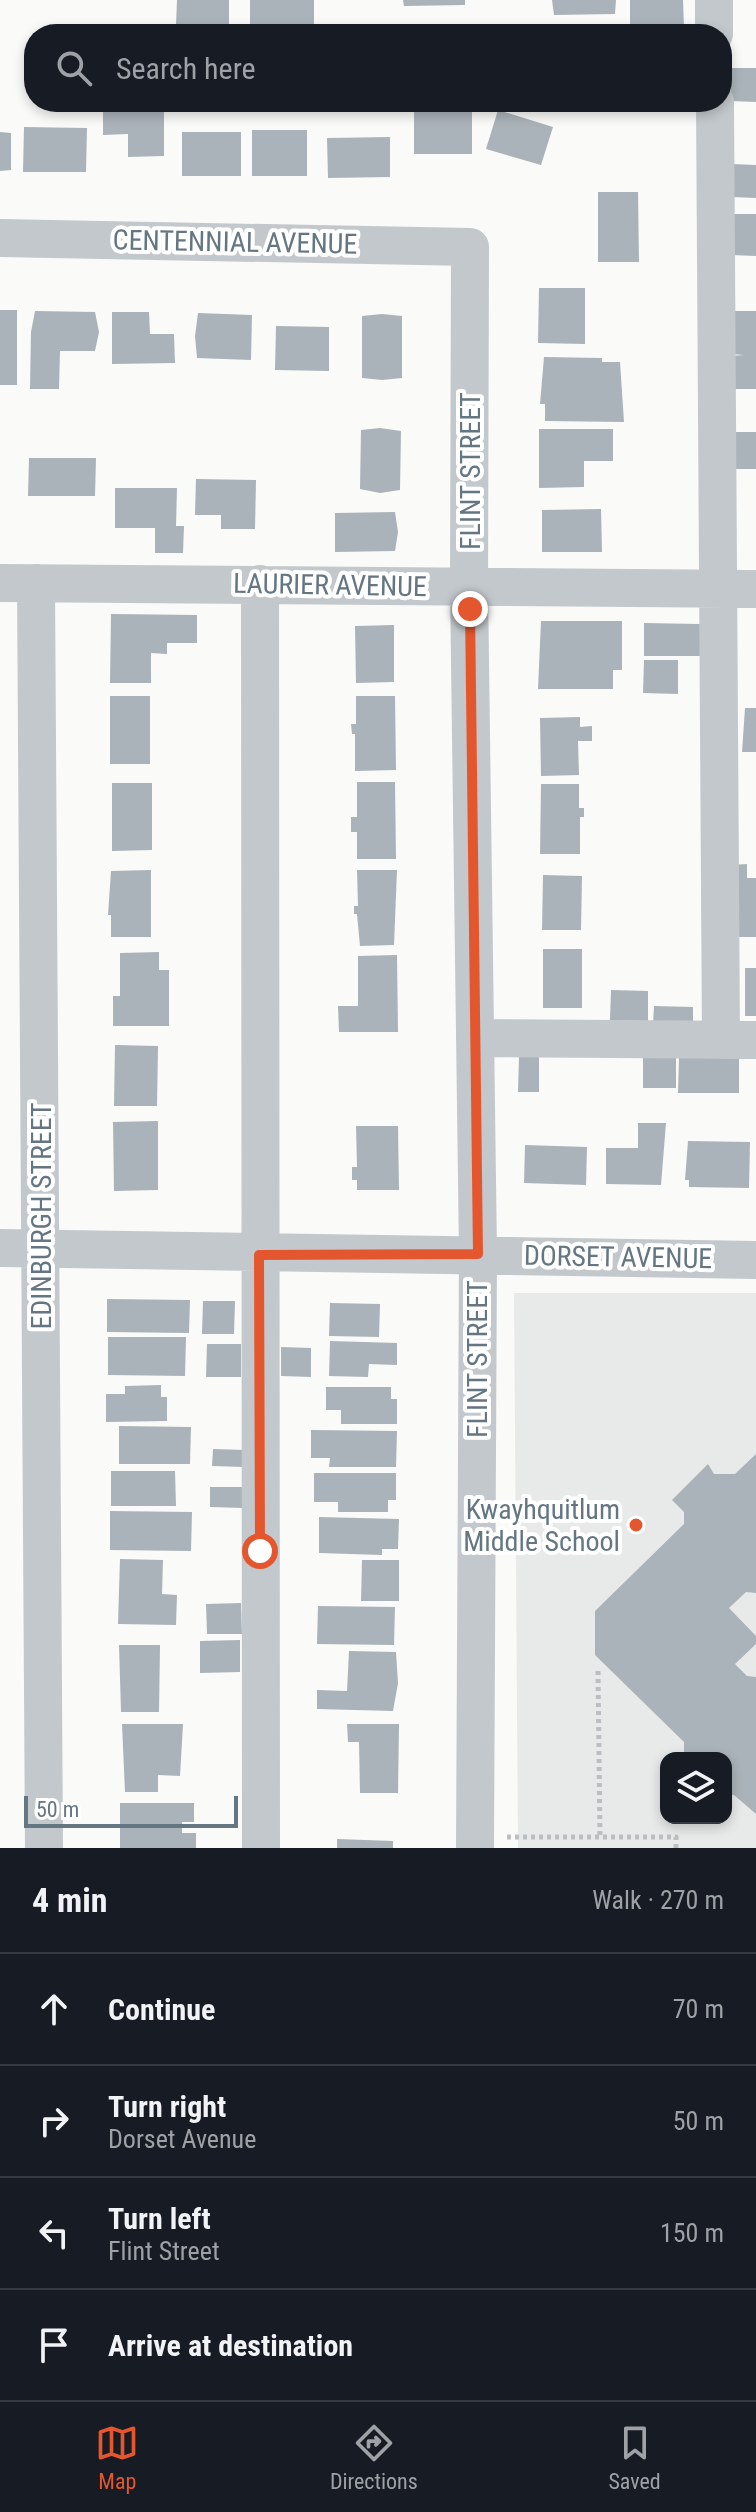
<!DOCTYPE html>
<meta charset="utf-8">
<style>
body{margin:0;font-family:"Roboto Condensed",sans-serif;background:#242831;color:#f1f3f6}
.controls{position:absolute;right:24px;bottom:24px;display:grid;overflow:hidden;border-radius:16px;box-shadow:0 4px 12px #0003}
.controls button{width:72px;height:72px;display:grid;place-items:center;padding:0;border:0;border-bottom:2px solid #363941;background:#171b24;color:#f1f3f6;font:40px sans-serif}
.scale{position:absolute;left:24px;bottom:20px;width:214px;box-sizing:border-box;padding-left:8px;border:4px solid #657683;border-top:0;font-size:22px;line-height:28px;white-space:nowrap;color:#657683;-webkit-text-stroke:6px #fff;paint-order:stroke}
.stop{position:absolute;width:24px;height:24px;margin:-18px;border:6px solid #e4572e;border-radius:50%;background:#fff}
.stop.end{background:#e4572e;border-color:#fff;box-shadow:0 2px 8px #0008}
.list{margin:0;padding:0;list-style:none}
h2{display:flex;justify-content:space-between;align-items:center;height:104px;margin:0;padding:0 32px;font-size:34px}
h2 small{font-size:26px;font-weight:400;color:#9ea1a6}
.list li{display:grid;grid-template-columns:52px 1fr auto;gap:24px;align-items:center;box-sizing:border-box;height:112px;padding:0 32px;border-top:2px solid #363941}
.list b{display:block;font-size:30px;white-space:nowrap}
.list p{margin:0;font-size:26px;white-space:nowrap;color:#9ea1a6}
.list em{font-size:26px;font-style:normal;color:#9ea1a6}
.icon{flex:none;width:44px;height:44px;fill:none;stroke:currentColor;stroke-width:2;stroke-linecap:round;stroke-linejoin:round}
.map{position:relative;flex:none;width:756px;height:1848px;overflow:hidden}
.search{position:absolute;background:#171b24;box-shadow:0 4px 12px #0003;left:24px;right:24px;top:24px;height:88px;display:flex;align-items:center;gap:20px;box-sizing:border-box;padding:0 28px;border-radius:32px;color:#9ea1a6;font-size:30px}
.sheet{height:552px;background:#171b24}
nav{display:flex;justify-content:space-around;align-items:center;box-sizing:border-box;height:112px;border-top:2px solid #363941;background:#171b24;font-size:22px;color:#9ea1a6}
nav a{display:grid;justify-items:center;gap:4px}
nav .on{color:#e4572e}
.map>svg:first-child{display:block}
.built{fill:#e8e9e9;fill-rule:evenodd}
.building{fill:#aab3b9}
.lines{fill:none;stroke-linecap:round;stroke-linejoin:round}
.path{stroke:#bbbfc2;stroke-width:5;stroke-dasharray:4 4;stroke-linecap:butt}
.minor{stroke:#c3c8cc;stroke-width:38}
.route{stroke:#e4572e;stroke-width:10}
.poi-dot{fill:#e4572e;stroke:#fff;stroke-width:3}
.labels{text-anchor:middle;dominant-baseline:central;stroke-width:8;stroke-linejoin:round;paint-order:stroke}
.street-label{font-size:28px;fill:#657683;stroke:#fff}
.poi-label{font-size:28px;fill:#657683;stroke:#fff;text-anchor:end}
</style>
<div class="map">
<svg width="756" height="1848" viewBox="0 0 756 1848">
<rect width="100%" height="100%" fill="#fafaf8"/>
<path class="built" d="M514,1293h242v555h-238zM666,1758h60v60h-60z"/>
<path class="building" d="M177,0h52v25l-53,-1z
M250,0h64v26h-64z
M403,0h62v5l-61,1z
M552,0h64l-1,14 -61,1z
M630,0h53l1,27h-54z
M731,68h25v34l-26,-1z
M103,105h61v51l-36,1v-23l-25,1z
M498,110l55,17 -12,38 -55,-16z
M414,111h58v43h-58z
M24,127l63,1 -1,44h-63z
M252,130h55v46h-55z
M0,132l11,1v37l-11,1z
M182,132h59v44h-59z
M390,137v40l-62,1 -1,-40z
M732,164l24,1v33l-25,-1z
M598,192h40l1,70h-41z
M731,214h25v42l-25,-1z
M539,288h46v56l-47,-1z
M0,310h17v75h-17z
M35,311l60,1 4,20 -4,19h-35l-1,38h-29l1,-57z
M731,311h25v78h-25l-1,-33 14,-1 -14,-1z
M112,312h37l1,22h24l1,29 -63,1z
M198,313l54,2 -1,45 -54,-2 -2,-22z
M382,314l20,2v62l-20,2 -20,-2v-62z
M276,326l53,1v44l-54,-1z
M544,357l58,1v4h18l4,60 -79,-1v-17h-5z
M380,428l21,3 -1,59 -20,3 -20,-4 1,-59z
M539,429h74v32h-29v26l-45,1z
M733,432h23v37h-23z
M29,458h67l-1,38h-67z
M196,479l60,1 -1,49h-34v-14h-26z
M115,488h62l-1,38h8l-1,27h-28v-25h-40z
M601,509l1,43h-60v-42z
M395,512l3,20 -3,19 -60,1v-39z
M111,614l86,1v28h-30v11l-16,-1v30h-41z
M541,621h81v49h-9v19h-75z
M644,623l56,1v32h-56z
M394,625v57l-38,1 -1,-57z
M644,660h34v34l-35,-1z
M110,696h40v68h-40z
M356,696h39l1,74 -41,1v-37h-3l-1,-10h5z
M745,708h11v44h-14z
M580,717v10l12,-1v15h-14l1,34 -38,1 -1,-58z
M357,782h38l1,77h-39v-27h-6v-15h6z
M112,783h40v67l-40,1z
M541,784h38v24h5v9h-4v37h-40z
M747,864v14h9v59h-23l-1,-72z
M151,870v67h-40v-22h-3l3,-44z
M357,870h40l-3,75 -34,1 -3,-32h-3v-8h4z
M543,875l39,1 -1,54h-39z
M543,949h39v59h-39z
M159,952v18h10v56h-56v-30h7v-43z
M397,955l1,77h-59l-1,-26h20v-50z
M745,968h11v48h-11z
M611,990l37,1v30l-38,-1z
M654,1006l39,1v18l-40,-1z
M115,1045l43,1 -1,60h-43z
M643,1056h33v32h-33z
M519,1057h20v35h-21z
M679,1057h60v36h-61z
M158,1121v69l-44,1 -1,-69z
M638,1123h28l-5,62 -55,-1v-36h32z
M356,1126h42l1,64h-42v-10h-5v-13h5z
M688,1141l62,1 -1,46 -60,-1v-7h-4z
M525,1145l62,2 -1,38 -62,-2z
M107,1299l83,1 -1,33 -82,-1z
M203,1301h32l-1,33h-32z
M330,1303l50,1 -1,33 -50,-1z
M108,1337h78l-1,39 -77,-1z
M330,1341l67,2v22l-28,-1 -1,13 -39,-1z
M207,1344h34v33h-35z
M281,1347l30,1v29l-30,-1z
M161,1385v12h6v24l-61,1v-28h19v-8z
M326,1387h65v12h6v25h-56v-14h-15z
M119,1426l72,1 -1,37h-71z
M311,1430l86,1 -1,36h-67l1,-9h-19z
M213,1449l32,1 -1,17 -32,-1z
M756,1454v139l-10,-1 -17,16 27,28v8l-21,20 12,12 9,1v137l-22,-19h-8v-37h-42v-16l-89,-87v-44l89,-87v-12l-12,-12 36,-36 6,10h21z
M111,1471h64l1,35h-65z
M314,1473h82v27h-8v12h-50v-10h-24z
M210,1487h33v21l-33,-1z
M110,1511l82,1 -1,39 -81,-1z
M319,1517l80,2 -1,30h-16v6l-63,-2z
M120,1559l43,1 -1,34 15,1 -1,30 -58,-1z
M362,1560h37v41h-38z
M241,1603l1,31h-35l-1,-30z
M318,1606l77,1 -1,38 -77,-1z
M240,1640v32l-40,1v-32z
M119,1645h41l-1,67h-38z
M349,1651l47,1 2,31 -5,28 -76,-2v-19l30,1z
M122,1724h61l-3,52 -22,-1v17h-33z
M347,1724h52l-1,69h-38l-1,-51h-11z
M120,1803h74v19h-12v11h14v15h-76z
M337,1839l56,2v7h-56z"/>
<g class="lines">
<path class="path" d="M598,1671l2,166
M507,1837h169v11"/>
<path class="minor" d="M714,0v34
M715,102l6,938
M0,238l470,9 -1,340 9,667 -3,594
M0,583l756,6
M36,583l8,1265
M260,584l1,1264
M475,1038l281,2
M0,1248l756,12"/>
</g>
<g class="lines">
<path class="route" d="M260,1551l-1,-296 219,-1 -8,-645"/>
</g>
<circle class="poi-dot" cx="636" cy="1525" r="8"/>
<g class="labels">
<g class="street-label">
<text transform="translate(235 242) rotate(1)">CENTENNIAL AVENUE</text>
<text transform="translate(470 471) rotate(-90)">FLINT STREET</text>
<text transform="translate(330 585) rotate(1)">LAURIER AVENUE</text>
<text transform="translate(41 1216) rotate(-90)">EDINBURGH STREET</text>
<text transform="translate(618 1257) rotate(1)">DORSET AVENUE</text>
<text transform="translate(477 1359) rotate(-90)">FLINT STREET</text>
</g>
<g class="poi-label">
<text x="620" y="1509">Kwayhquitlum<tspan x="620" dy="32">Middle School</tspan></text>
</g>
</g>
</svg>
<div class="controls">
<button><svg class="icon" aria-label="layers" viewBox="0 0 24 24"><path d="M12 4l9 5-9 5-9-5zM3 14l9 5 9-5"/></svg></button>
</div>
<div class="scale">50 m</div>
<div class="stop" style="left:260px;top:1551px"></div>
<div class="stop end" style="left:470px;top:609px"></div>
<div class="search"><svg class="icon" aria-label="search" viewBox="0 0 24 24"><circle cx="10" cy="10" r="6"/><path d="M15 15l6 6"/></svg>Search here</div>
</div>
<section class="sheet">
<h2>4 min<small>Walk · 270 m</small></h2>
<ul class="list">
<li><svg class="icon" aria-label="ahead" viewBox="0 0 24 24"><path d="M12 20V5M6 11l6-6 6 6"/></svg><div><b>Continue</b></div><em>70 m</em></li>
<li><svg class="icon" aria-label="right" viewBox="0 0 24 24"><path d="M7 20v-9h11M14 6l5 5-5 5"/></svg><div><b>Turn right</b><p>Dorset Avenue</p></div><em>50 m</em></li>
<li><svg class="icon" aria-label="left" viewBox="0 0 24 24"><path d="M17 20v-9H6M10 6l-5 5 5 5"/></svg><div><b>Turn left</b><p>Flint Street</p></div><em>150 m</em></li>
<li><svg class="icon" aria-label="arrive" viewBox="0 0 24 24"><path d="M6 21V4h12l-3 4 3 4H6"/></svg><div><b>Arrive at destination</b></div></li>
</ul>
</section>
<nav>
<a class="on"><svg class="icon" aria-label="map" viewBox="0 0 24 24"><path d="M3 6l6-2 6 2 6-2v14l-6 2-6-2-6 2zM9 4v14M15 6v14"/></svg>Map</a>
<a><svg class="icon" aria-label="directions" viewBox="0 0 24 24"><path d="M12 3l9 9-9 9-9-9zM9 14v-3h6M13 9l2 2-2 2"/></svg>Directions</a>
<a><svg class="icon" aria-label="saved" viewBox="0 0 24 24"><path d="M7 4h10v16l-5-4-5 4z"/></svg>Saved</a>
</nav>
